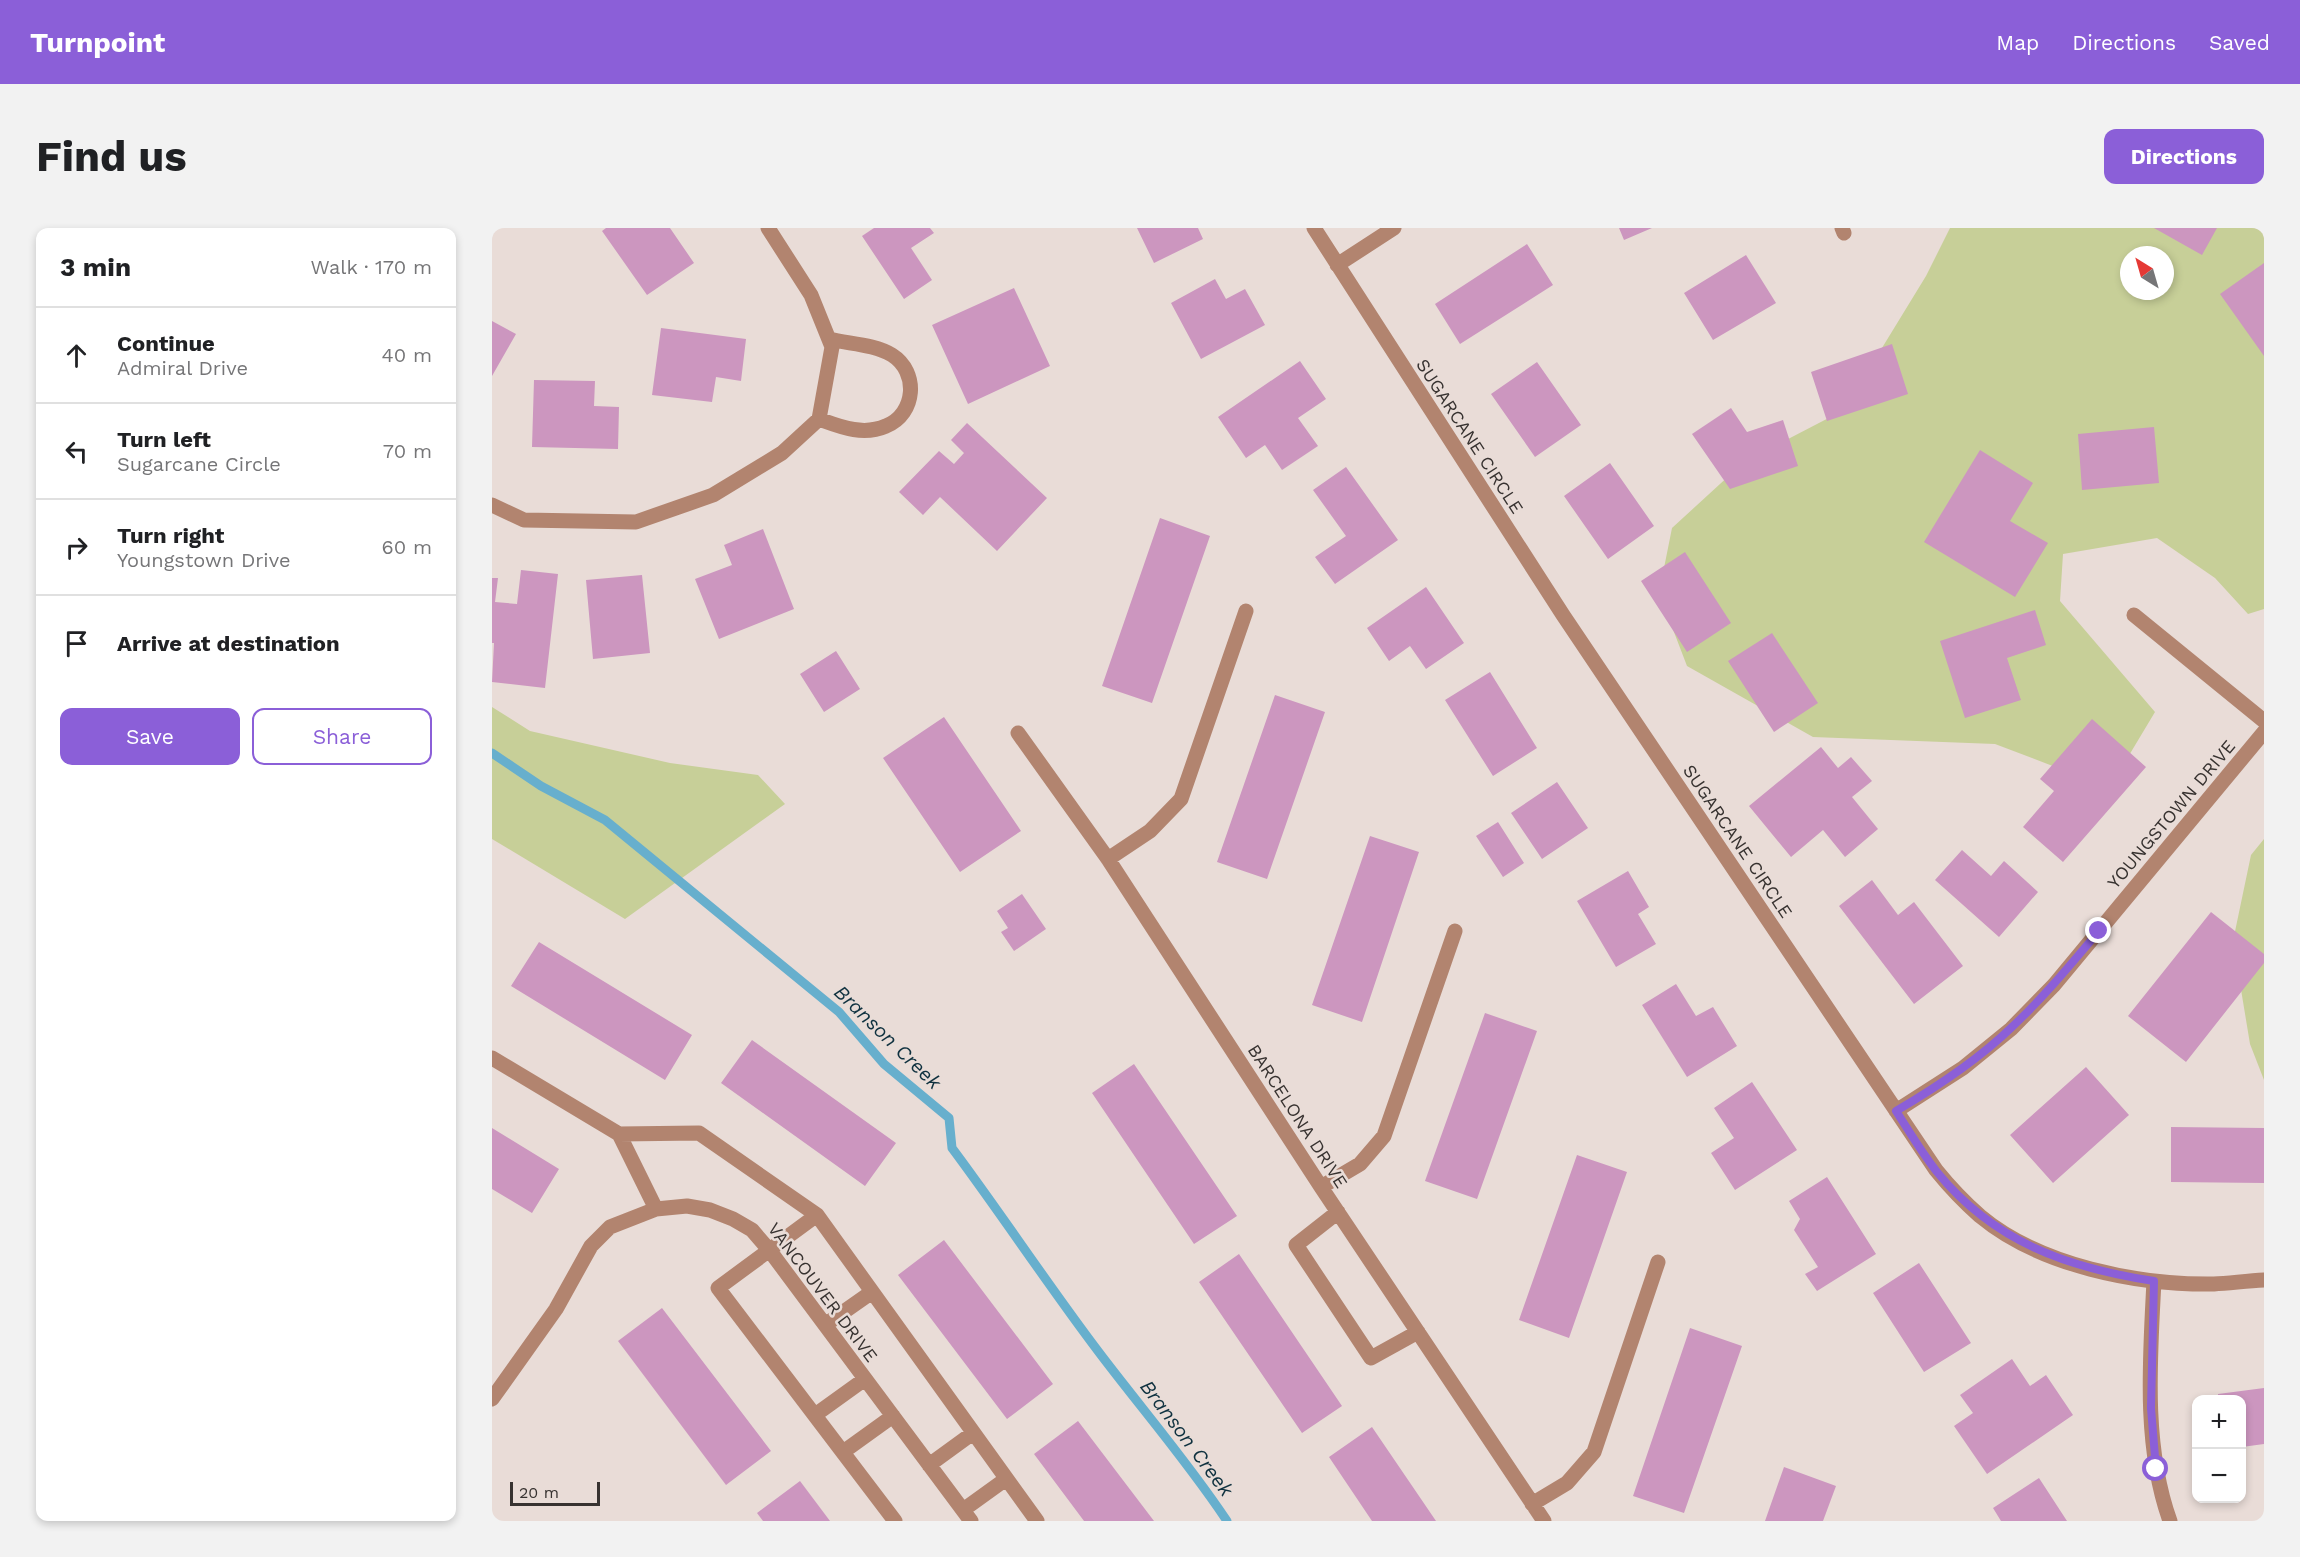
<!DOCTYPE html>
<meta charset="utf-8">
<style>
body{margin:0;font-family:"Work Sans",sans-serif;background:#f2f2f2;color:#202124}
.controls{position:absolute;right:18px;bottom:18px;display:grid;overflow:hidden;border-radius:12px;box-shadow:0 3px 9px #0003}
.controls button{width:54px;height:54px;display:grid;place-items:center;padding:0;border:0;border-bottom:2px solid #e0e0e0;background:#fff;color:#202124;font:30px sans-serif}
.compass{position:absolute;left:1628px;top:18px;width:54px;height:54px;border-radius:50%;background:#fff;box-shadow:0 3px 9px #0003;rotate:323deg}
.scale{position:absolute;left:18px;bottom:15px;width:90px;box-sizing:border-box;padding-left:6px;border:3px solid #373230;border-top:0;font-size:16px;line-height:21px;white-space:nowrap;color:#373230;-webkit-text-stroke:4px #e9dcd7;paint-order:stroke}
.stop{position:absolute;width:18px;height:18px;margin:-14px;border:4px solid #8b5fd8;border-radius:50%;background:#fff}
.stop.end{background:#8b5fd8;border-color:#fff;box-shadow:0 2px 6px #0008}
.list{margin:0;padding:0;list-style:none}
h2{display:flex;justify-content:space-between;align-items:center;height:78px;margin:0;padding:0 24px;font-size:26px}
h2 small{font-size:20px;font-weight:400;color:#757577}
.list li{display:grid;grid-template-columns:39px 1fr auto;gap:18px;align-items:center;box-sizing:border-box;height:96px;padding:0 24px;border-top:2px solid #e0e0e0}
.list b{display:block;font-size:22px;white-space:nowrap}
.list p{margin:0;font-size:20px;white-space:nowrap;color:#757577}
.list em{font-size:20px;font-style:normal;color:#757577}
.actions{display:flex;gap:12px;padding:18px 24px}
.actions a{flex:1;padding:14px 0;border:2px solid #8b5fd8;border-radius:12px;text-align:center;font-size:21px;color:#8b5fd8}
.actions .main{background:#8b5fd8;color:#fff}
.icon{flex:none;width:33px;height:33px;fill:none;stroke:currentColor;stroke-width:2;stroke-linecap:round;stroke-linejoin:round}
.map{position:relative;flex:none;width:1772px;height:1293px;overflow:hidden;border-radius:12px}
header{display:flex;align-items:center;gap:36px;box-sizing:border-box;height:84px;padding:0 30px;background:#8b5fd8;color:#fff}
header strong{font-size:28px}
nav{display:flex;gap:33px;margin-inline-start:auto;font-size:21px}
.intro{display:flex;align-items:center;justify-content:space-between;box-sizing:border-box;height:144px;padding:0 36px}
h1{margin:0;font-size:42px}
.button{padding:15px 27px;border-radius:12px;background:#8b5fd8;color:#fff;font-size:21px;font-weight:700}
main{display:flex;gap:36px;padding:0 36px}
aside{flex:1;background:#fff;border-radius:12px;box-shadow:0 3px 9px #0003}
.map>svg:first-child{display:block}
.green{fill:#c7cf98;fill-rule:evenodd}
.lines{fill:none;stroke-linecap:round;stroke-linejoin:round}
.stream{stroke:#67afcd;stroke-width:9}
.building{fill:#cc96bf}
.minor{stroke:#b2846f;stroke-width:15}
.route{stroke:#8b5fd8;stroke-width:8}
.labels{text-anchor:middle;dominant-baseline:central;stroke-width:5;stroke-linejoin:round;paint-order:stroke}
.street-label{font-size:18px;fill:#373230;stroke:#e9dcd7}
.water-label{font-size:20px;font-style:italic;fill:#0f313f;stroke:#e9dcd7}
</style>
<header>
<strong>Turnpoint</strong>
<nav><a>Map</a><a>Directions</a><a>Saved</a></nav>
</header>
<div class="intro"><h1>Find us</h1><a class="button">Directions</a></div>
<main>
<aside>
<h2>3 min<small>Walk · 170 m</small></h2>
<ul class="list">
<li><svg class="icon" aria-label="ahead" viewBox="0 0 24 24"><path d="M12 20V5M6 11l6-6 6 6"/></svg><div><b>Continue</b><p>Admiral Drive</p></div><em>40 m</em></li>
<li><svg class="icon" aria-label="left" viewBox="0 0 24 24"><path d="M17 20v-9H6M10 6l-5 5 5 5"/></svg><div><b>Turn left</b><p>Sugarcane Circle</p></div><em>70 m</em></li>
<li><svg class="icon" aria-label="right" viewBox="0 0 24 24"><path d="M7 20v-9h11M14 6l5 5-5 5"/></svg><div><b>Turn right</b><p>Youngstown Drive</p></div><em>60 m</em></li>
<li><svg class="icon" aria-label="arrive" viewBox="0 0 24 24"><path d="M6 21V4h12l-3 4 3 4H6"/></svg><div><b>Arrive at destination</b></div></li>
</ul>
<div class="actions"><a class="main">Save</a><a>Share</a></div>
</aside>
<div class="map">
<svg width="1772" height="1293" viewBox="0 0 1772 1293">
<rect width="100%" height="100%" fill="#e9dcd7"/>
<path class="green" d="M1458,0h314v381l-16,5 -33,-36 -58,-40 -94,16 -3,47 95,111 -30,50 -67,6 -63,-24 -182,-7 -126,-71 -28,-73 13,-65 72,-66 100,-52 82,-134zM1637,27h36v36h-36z
M0,479l38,24 140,32 88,12 27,29 -160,115 -133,-80z
M1772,611v241l-14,-36 -17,-103 18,-86z"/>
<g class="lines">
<path class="stream" d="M0,525l49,33 64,34 234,192 45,52 65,54 3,30c50,67 96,137 146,203 43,57 90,111 129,170"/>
</g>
<path class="building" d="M114,0h64l24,35 -47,32 -45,-64z
M382,0h56l4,5 -23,15 21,32 -28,19 -42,-63z
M645,0h61l5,11 -49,24z
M1127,0h33l-28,12z
M1662,0h63l-15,27z
M1035,16l26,41 -93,59 -25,-40z
M1254,27l30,48 -63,37 -29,-47z
M1772,35v93l-44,-62z
M723,51l11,20 19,-10 20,36 -64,34 -30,-56z
M522,60l36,78 -82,38 -36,-79z
M0,93l24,13 -24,42z
M169,100l85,11 -5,42 -25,-4 -4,25 -60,-7z
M1400,116l16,50 -81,27 -16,-49z
M808,133l26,38 -28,19 20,28 -36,24 -17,-25 -19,13 -28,-41z
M1045,134l44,63 -46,32 -44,-63z
M42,152l61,1 -1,25 25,1 -1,42 -86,-2z
M1239,180l16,24 36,-12 15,46 -68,23 -38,-55z
M475,195l80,75 -50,53 -57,-54 -17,18 -24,-23 40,-41 15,13 10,-11 -13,-13z
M1662,199l5,56 -77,7 -4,-56z
M1488,222l53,33 -23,38 38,22 -33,54 -91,-55z
M1118,235l44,63 -46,33 -44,-63z
M854,239l52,73 -63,44 -20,-27 31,-21 -33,-46z
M668,290l50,18 -58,167 -50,-17z
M271,301l31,80 -75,30 -24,-60 37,-14 -8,-20z
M1193,324l46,71 -44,29 -46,-71z
M29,342l37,4 -13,114 -53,-6 2,-39h-2v-65h6l-3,24 22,2z
M150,347l8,78 -57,6 -7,-79z
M934,359l38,56 -38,26 -16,-23 -21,15 -22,-33z
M1543,382l11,35 -39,13 14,42 -56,18 -25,-77z
M1280,405l46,70 -44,29 -46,-71z
M344,423l24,38 -36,23 -24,-38z
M998,444l47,76 -44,28 -48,-76z
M783,467l50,17 -58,167 -50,-17z
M452,489l77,114 -61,41 -77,-114z
M1600,491l54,48 -83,95 -40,-35 31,-36 -14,-12z
M1329,519l17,21 13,-11 21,24 -20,16 26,32 -33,28 -22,-27 -32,27 -42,-51z
M1065,554l31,46 -46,31 -31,-46z
M1006,594l26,41 -21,14 -27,-41z
M878,608l49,16 -57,170 -50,-17z
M1470,622l29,26 13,-15 34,31 -39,45 -64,-57z
M1136,643l21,36 -11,7 18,30 -40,23 -39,-66z
M1380,652l26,35 16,-13 49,64 -49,38 -75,-98z
M530,666l24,35 -32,22 -13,-19 7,-4 -11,-17z
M1719,684l53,42v9l-78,99 -58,-46z
M47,714l153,93 -27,45 -154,-94z
M1184,756l20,32 17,-9 24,39 -50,31 -45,-72z
M993,785l52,18 -60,168 -52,-18z
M260,812l144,103 -31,43 -144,-103z
M642,836l103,152 -43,28 -102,-151z
M1594,839l43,48 -76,68 -43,-48z
M1260,854l45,68 -62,40 -24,-37 23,-15 -20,-30z
M1679,899l93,1v55l-93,-1z
M0,900l67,41 -27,44 -40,-24z
M1085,927l50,17 -58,166 -50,-18z
M1335,949l49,77 -59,37 -12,-17 13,-7 -24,-37 6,-11 -11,-18z
M452,1012l109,144 -46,35 -109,-144z
M747,1026l103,152 -40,27 -103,-151z
M1427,1035l52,80 -47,29 -51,-79z
M170,1080l109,143 -45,34 -108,-144z
M1198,1100l52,18 -58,167 -51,-17z
M1520,1131l18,27 16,-11 27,40 -86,59 -33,-48 19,-13 -13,-18z
M1772,1160v56l-22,3v-47h-24v-6z
M586,1193l76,100h-70l-50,-67z
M880,1199l64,94h-64l-43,-64z
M1292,1239l52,19 -13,35h-58z
M1547,1250l28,43h-66l-8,-13z
M308,1253l30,40h-67l-6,-8z"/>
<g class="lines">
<path class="minor" d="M822,0l249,387 373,555c13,16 28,32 44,46 60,50 157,69 234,68 16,-1 33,-3 50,-4
M1350,0l2,5
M845,37l57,-37
M327,191c22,8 44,17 67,7 30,-12 33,-54 6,-71 -18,-11 -43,-11 -63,-16
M0,277l32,15 112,2 77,-27 69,-42 37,-34 13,-72 -21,-52 -43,-67
M1642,387l130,106
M526,505l90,126 213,328 223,334
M616,631l42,-28 31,-32 65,-188
M0,830l127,76 37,75
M1404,883l67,-43 48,-39 43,-44 210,-253
M127,906l80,-1 118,82 220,306
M829,959l39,-23 24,-28 71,-205
M846,984l-42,33 75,113 47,-26
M325,987l-99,73 177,233
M1662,1053c-4,78 -11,165 16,240
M333,1097l47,-33
M0,1171l64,-90 35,-63 19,-19 46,-18 31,-3 23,4 23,9 19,11 18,21 201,270
M323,1187l50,-36
M351,1224l50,-36
M437,1237l44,-32
M1040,1276l35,-21 27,-31 64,-190
M471,1282l43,-31"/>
</g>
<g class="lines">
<path class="route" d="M1607,703c-28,33 -55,66 -87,96 -34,33 -75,60 -116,84 13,20 26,42 41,61 57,70 131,96 217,109l-3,127 5,61"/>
</g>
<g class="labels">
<g class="street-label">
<text transform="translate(978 208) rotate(57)">SUGARCANE CIRCLE</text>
<text transform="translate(1679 586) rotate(-50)">YOUNGSTOWN DRIVE</text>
<text transform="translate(1246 613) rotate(56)">SUGARCANE CIRCLE</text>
<text transform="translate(806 888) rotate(57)">BARCELONA DRIVE</text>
<text transform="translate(331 1064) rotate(53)">VANCOUVER DRIVE</text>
</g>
<g class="water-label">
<text transform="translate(396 809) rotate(44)">Branson Creek</text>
<text transform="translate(695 1210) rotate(53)">Branson Creek</text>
</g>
</g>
</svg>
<div class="controls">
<button>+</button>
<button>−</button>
</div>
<svg class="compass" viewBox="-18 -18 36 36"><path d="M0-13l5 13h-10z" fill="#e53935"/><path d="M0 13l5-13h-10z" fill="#757577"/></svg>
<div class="scale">20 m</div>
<div class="stop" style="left:1664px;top:1241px"></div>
<div class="stop end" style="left:1607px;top:703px"></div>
</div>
</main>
